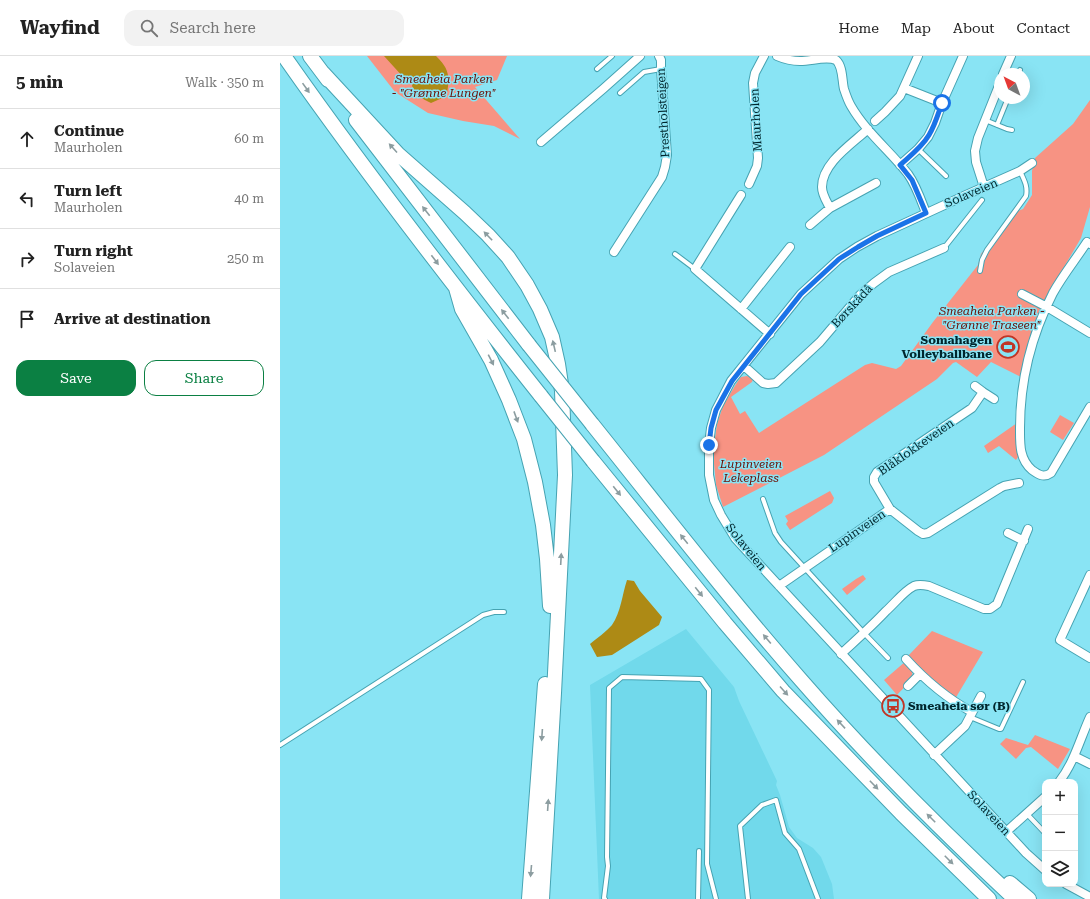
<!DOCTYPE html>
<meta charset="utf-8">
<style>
body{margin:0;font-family:"Roboto Serif",serif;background:#f2f2f2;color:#222}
.controls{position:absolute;right:12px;bottom:12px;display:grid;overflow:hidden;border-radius:8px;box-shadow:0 4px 16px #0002}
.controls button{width:36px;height:36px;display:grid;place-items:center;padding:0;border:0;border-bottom:1px solid #e0e0e0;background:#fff;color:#222;font:20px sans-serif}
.compass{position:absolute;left:714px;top:12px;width:36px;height:36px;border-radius:50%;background:#fff;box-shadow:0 4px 16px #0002;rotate:319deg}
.stop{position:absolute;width:12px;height:12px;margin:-9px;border:3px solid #1a73e8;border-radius:50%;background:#fff}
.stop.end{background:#1a73e8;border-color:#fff;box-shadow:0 1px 4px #0008}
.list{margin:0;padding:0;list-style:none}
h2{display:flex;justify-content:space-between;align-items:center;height:52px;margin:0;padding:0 16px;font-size:17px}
h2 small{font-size:13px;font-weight:400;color:#767676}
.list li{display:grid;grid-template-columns:26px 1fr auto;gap:12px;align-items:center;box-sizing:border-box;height:60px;padding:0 16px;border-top:1px solid #e0e0e0}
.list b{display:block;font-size:15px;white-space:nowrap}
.list p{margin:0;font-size:13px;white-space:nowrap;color:#767676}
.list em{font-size:13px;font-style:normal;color:#767676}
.actions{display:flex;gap:8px;padding:12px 16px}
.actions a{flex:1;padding:9px 0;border:1px solid #0b8043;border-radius:12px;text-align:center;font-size:14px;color:#0b8043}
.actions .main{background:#0b8043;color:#fff}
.icon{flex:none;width:22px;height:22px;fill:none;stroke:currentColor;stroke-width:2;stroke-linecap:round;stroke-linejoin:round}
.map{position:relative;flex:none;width:810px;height:843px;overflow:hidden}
header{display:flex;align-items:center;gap:24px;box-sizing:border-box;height:56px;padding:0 20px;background:#fff;border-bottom:1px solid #e0e0e0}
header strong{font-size:19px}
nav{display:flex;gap:22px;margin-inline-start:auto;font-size:14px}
.search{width:280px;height:36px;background:#f2f2f2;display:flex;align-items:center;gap:10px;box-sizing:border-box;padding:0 14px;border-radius:12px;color:#767676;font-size:15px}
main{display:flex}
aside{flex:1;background:#fff}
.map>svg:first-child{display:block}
.built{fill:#71d9eb}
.green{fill:#f79383}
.water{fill:#ad8a15}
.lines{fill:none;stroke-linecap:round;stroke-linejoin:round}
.lane-casing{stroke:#46a3b2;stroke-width:6}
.street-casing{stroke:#46a3b2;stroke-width:10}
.highway-casing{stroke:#46a3b2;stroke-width:16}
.lane{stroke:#fff;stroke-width:4}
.street{stroke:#fff;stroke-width:8}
.highway{stroke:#fff;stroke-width:14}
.highway-bridge-casing{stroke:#46a3b2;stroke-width:16;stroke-linecap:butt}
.highway-bridge{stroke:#fff;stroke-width:14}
.oneway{fill:#8c9da0}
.route{stroke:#1a73e8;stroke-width:5}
.labels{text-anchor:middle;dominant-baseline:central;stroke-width:3;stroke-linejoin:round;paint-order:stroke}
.park-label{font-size:12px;font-style:italic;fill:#6c1007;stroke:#89e4f4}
.street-label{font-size:12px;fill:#00262d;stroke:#89e4f4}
.poi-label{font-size:12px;font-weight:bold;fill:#00262d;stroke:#89e4f4;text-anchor:end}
</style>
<header>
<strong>Wayfind</strong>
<div class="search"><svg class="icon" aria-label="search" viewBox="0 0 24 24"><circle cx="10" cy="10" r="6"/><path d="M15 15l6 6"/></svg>Search here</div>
<nav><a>Home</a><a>Map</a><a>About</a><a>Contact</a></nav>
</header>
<main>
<aside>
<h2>5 min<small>Walk · 350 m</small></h2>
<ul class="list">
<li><svg class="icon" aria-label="ahead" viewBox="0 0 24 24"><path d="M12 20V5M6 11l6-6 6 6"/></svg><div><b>Continue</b><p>Maurholen</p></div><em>60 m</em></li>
<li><svg class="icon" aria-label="left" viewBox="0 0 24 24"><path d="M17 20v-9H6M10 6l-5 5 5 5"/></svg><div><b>Turn left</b><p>Maurholen</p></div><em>40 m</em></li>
<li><svg class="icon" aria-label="right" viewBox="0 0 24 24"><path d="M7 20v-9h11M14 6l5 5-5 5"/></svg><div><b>Turn right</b><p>Solaveien</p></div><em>250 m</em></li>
<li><svg class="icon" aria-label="arrive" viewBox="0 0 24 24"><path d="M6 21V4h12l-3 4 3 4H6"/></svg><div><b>Arrive at destination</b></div></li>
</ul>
<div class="actions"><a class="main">Save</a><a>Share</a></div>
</aside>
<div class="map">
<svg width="810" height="843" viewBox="0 0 810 843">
<rect width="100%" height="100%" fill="#89e4f4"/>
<path class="built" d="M406,573l48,58 5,14 38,80 -1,4 4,10 9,32 8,11 16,10 8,9 11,27 2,15h-235l-9,-214z"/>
<path class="green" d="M87,0h140l-10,24 -22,7 45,52 -26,-13 -31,-5 -35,-8 -33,-21z
M810,44v107l-9,31 -38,65 -20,60 -2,14 -30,-15 -14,15 -21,-15 -3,1 -16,16 -113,76 -101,52 -7,-22 -3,-32 4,-29 6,-18 13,-22 5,-7 6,-1 6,3 -1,3 -21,15 9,17 5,-3 14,22 106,-68 7,-2 24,6 5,-3 32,-44 45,-57 3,-11 29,-40 13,-5 9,-14v-24l3,-13 38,-34z
M780,359l14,8 -11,17 -13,-8z
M737,367l3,31 -4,6 -17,-14 -11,7 -4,-7z
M550,435l4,7 -2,5 -42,27 -4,-6 2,-3 -3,-5z
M583,519l3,4 -19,16 -5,-6 14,-10z
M652,575l51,21 -28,47 -35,-25 -13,-17z
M626,605c14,15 2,22 -9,34l-13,-15z
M755,679l35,14 -12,20 -27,-22 -5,1 -10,11 -16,-15 6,-6 22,7z"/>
<path class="water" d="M104,0h52c13,12 14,21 11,37l-7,6 -9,4c-10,-5 -14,-7 -19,-17l1,-4 -2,-4h-7z
M347,524l7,1 6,10 22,26 -3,8 -47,30 -15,2 -7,-13c7,-6 16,-12 22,-19 9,-13 10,-30 15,-45z"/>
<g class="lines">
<g class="lane-casing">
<path id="lane" d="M317,13l15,-13
M738,18l2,-4
M340,37l24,-21 17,-3
M705,64l22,9 5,1
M717,69l11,-27
M638,93l28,27
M664,192l38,-48
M395,198l20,15
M700,215l2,-11 5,-10 39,-54c2,-10 -2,-16 -6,-25
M483,443l12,34 6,9 83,91 24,25
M690,661l29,12h2l22,-47
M0,689l203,-130 11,-3h10
M747,758l18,19
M325,843l-1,-1 4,-32 -1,-9 2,-169 13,-11 79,2 8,11 -2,174 9,35
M418,843l1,-48
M468,843l-8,-73 22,-21 14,-5 9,33 14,16 19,50"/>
</g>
<g class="street-casing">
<path id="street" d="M497,0c7,3 15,5 23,5 12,0 26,-5 36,-1 7,6 6,21 8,29 2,6 4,12 7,17 15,26 39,45 57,68 8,11 13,26 18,39
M723,18l8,-18
M624,32l38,15
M595,65l10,-9 15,-16 18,-40
M588,73c-16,15 -46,34 -46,58 0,8 5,15 8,21l46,-25
M261,86l62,-53 37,-33
M752,107l-12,8 -54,24 -89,41 -20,11 -18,12 -38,35 -70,87 -15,29 -5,18 -2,17v30l5,25 7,15 14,23 11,12 280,303 19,17
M620,109l18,-16 10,-12 7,-14 7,-20 21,-47
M469,128l8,-18 1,-8 -5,-75 2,-10 9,-17
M704,131l-8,-25 -1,-11 3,-13 22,-55
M461,139l-46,74 75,65
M530,169l20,-17
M810,188l-3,-2c-11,17 -24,33 -34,51 -22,43 -33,86 -33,135 0,15 -1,31 12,42 7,5 12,8 19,3l39,-66
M334,196l48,-75 3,-10 2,-12 -6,-86v-9l-2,-4
M742,238l25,13 43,26
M461,253l49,-62
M464,310l19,17 5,1 8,-1 44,-41 40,-47 14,-12 15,-11 55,-24
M695,330l8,6 11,7
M610,453l-16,-27v-5l3,-5 95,-64 11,-16
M728,477l16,8
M810,519l-30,65 30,18
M499,530l111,-77 28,22 5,3 5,-1 72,-45 4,-2 15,-3
M561,598c15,-14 31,-28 45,-43 9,-8 18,-20 28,-25 5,-2 10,-1 15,0l55,23h6l7,-5 31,-75
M626,603c20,22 40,39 66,53
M628,630l12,-12
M654,699l31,-29 16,-30
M794,700l16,8
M779,726c15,-19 21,-43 31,-65
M726,776l39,-35
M786,828l24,13"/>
</g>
<g class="highway-casing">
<path id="highway" d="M4,0c81,116 169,229 257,340
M30,0l18,24
M43,17l75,81 67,59 23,22 20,22 19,28 13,24 12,28 6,27 4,27 3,84 -11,218 -12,206
M76,64l173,225
M176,232l6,21 29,51 18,40 15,39 11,43 8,43 4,34 3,47
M312,368c69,86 136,173 209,256 67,77 139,149 214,219
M313,405l132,162 58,68 118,122 88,86
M730,827l19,16
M249,843l16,-215"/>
</g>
<use href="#lane" class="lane"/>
<use href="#street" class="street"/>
<use href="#highway" class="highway"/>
<g class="highway-bridge-casing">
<path id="highway-bridge" d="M249,289l63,79
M261,340l52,65"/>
</g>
<use href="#highway-bridge" class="highway-bridge"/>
</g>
<defs><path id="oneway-solid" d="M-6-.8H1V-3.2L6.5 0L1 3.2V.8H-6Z"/></defs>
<g class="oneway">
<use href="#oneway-solid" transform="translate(26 32) rotate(55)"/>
<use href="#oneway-solid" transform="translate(113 92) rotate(-132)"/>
<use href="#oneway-solid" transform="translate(146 155) rotate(-128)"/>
<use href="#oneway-solid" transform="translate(208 180) rotate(-134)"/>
<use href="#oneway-solid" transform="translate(155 204) rotate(53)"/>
<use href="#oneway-solid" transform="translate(225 258) rotate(-128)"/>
<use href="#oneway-solid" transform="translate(274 290) rotate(-103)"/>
<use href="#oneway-solid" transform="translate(211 304) rotate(63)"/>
<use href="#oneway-solid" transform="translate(236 361) rotate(70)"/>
<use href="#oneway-solid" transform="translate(337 435) rotate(51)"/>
<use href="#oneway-solid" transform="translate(404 483) rotate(-129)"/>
<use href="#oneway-solid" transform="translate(281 503) rotate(-87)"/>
<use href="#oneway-solid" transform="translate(419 536) rotate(51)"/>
<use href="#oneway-solid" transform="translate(487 583) rotate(-130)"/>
<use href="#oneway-solid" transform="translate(504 635) rotate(48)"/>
<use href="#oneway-solid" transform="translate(561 668) rotate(-133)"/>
<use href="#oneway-solid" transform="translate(262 679) rotate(94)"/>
<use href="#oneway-solid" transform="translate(594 729) rotate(46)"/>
<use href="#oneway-solid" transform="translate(268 749) rotate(-86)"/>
<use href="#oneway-solid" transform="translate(651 762) rotate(-135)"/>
<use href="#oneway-solid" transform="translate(669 804) rotate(45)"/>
<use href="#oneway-solid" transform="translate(251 815) rotate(95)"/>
</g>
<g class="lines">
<path class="route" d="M429,389l2,-17 5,-18 16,-29 69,-87 38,-35 19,-12 19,-11 49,-23 -14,-33 -12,-15c10,-9 22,-18 29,-30 6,-10 9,-21 13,-32"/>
</g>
<defs>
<g id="stadium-ring" transform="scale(1.15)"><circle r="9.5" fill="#89e4f4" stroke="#c13525" stroke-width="1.5"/><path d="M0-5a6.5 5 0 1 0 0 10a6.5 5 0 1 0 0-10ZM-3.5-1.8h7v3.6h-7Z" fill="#c13525"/></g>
<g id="bus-ring" transform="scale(1.15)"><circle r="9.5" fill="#89e4f4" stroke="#c13525" stroke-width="1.5"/><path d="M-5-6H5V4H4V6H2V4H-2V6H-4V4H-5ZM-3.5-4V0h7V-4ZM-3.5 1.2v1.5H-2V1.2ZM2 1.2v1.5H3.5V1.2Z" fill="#c13525"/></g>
</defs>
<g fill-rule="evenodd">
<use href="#stadium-ring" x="728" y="291"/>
<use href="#bus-ring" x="613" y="650"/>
</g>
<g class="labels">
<g class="park-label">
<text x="164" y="23">Smeaheia Parken<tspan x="164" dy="14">- "Grønne Lungen"</tspan></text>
<text x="712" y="255">Smeaheia Parken -<tspan x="712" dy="14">"Grønne Traseen"</tspan></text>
<text x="471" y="408">Lupinveien<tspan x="471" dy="14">Lekeplass</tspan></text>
</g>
<g class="street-label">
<text transform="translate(383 57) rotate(-93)">Prestholsteigen</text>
<text transform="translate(476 64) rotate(-93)">Maurholen</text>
<text transform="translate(691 137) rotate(-23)">Solaveien</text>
<text transform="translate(572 250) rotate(-47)">Børskådå</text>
<text transform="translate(636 391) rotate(-35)">Blåklokkeveien</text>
<text transform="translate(577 475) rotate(-34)">Lupinveien</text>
<text transform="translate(466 491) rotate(51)">Solaveien</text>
<text transform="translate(709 757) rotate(47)">Solaveien</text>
</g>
<g class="poi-label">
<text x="712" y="284">Somahagen<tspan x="712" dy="14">Volleyballbane</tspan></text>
<text x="628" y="650" text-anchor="start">Smeaheia sør (B)</text>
</g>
</g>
</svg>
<div class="controls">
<button>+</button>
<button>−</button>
<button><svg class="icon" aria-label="layers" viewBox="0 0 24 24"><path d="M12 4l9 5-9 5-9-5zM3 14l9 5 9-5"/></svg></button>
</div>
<svg class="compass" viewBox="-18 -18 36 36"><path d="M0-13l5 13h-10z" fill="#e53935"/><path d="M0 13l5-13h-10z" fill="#767676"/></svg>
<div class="stop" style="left:662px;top:47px"></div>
<div class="stop end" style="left:429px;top:389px"></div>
</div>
</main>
